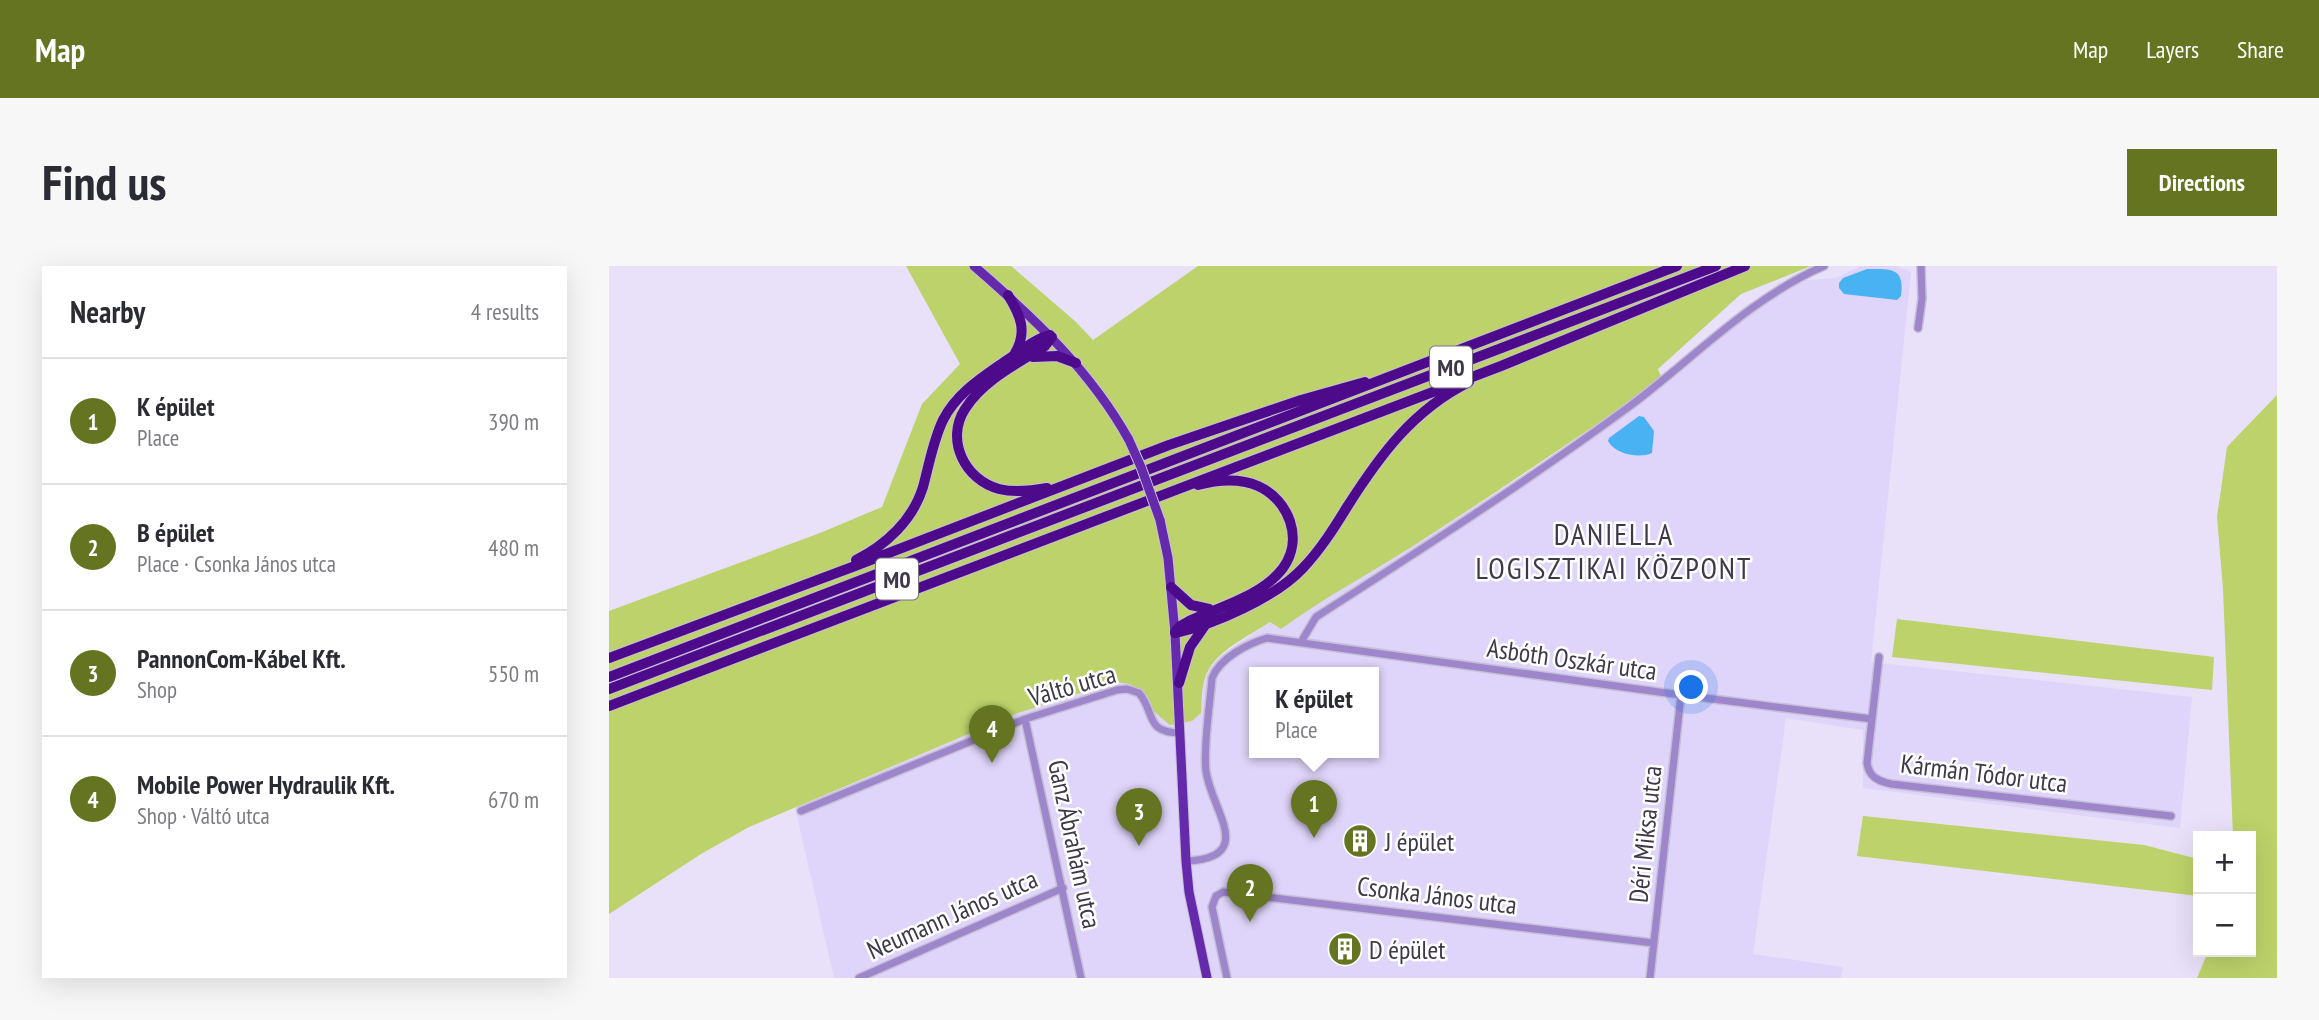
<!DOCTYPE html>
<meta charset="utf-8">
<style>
body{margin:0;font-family:"PT Sans Narrow",sans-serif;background:#f7f7f7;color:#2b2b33}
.controls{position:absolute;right:21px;bottom:21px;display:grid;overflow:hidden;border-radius:0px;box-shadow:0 7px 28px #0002}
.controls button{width:63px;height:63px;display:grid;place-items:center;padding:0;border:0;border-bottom:2px solid #e1e1e2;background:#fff;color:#2b2b33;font:35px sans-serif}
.you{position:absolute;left:1083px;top:422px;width:24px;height:24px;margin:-18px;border:5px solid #fff;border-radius:50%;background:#1a73e8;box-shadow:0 0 0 10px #1a73e833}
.badge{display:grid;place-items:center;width:46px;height:46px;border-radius:50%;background:#657420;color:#fff;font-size:23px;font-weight:700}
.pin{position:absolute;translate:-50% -58px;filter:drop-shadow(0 2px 4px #0008)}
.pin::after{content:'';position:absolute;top:37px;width:24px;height:21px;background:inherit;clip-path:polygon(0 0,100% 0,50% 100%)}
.popup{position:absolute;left:640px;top:401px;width:130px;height:91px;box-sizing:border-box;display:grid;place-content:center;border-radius:0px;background:#fff;filter:drop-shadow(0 2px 5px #0005);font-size:23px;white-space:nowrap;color:#7c7c81}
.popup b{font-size:26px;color:#2b2b33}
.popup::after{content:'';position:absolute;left:50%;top:100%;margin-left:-14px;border:14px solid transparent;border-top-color:#fff}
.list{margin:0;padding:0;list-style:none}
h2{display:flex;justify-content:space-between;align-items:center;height:91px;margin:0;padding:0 28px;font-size:30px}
h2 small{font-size:23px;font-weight:400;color:#7c7c81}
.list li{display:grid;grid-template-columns:46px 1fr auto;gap:21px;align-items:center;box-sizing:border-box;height:126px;padding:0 28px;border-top:2px solid #e1e1e2}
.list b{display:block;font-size:26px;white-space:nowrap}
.list p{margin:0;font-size:23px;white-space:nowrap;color:#7c7c81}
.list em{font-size:23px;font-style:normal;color:#7c7c81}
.map{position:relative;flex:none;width:1668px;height:712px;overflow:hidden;border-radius:0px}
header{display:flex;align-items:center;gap:42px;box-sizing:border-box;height:98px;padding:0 35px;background:#657420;color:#fff}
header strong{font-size:33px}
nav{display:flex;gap:38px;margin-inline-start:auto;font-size:24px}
.intro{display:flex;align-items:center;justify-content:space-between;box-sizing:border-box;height:168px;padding:0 42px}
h1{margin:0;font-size:49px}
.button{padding:18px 32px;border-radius:0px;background:#657420;color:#fff;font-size:24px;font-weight:700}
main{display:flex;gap:42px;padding:0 42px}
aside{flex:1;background:#fff;border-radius:0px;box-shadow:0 7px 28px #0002}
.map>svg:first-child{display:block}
.built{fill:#dfd4f9;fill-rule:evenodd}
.green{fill:#bdd26a}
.water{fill:#48b2f2}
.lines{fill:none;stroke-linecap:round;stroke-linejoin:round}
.minor-casing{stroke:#c6bfd6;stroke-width:10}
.major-casing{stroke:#c6bfd6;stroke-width:11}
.highway-casing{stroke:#c6bfd6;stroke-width:12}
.minor{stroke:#9d86cb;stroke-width:7}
.major{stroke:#6529ab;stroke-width:9}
.highway{stroke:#4d0b8b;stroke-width:10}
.major-bridge-casing{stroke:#c6bfd6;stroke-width:11;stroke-linecap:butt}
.major-bridge{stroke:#6529ab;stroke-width:9}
.labels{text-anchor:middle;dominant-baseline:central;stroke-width:5;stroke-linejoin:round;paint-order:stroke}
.shield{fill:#fff;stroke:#787480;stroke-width:2}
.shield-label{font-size:24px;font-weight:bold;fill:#3e3949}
.street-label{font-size:26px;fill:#3e3949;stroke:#fff}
.poi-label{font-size:26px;fill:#3e3949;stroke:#fff;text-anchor:start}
.quarter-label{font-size:30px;letter-spacing:2px;fill:#3e3949;stroke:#fff}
</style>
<header>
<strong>Map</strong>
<nav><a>Map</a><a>Layers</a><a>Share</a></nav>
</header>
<div class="intro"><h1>Find us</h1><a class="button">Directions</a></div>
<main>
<aside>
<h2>Nearby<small>4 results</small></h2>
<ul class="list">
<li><span class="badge">1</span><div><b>K épület</b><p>Place</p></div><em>390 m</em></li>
<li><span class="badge">2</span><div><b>B épület</b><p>Place · Csonka János utca</p></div><em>480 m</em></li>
<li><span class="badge">3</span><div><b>PannonCom-Kábel Kft.</b><p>Shop</p></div><em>550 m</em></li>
<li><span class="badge">4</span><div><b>Mobile Power Hydraulik Kft.</b><p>Shop · Váltó utca</p></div><em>670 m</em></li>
</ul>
</aside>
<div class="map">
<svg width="1668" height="712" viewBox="0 0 1668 712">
<rect width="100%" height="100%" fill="#e8e1f9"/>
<path class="built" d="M1252,0h36l14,6 -40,390 321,35 -12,131 -317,-40v-58l-77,-12 -33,236 90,13 -2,11h-1007l-39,-171 223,-94 97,-31 15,2 17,11 5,15 49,3 2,-27 5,-16 11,-13 17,-12 35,-23 10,7 27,-21 84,-49 152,-97 118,-83 118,-97 56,-4zM646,406h118v80h-118z"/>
<path class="green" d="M297,0h105l65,56 17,18 105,-74h613l-70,28 -83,75 4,10c-82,57 -165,113 -249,167 -44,28 -90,52 -132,83l-11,-7c-19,13 -49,26 -61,47 -8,13 -7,30 -8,44l-9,8 -22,4 -18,-15 -6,-15 -16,-11 -15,-2 -97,31 -269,114 -48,27 -92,60v-303l211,-78 62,-26 40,-103 38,-40z
M1668,129v583h-80l11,-26h43v-116h-18l-10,-247 -6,-72 10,-70z
M1288,353l317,38 -2,33 -320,-33z
M1254,550l281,29 54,14v37l-341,-40z"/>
<path class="water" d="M1258,3c24,0 38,-2 34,27l-4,4 -53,-6 -5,-6v-5l4,-5z
M1030,150l5,1 10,14 -2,22c-13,6 -37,1 -44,-12l1,-3z"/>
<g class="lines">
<g class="minor-casing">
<path id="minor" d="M1309,62l4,-29 -1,-33
M692,376l15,-25c106,-68 212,-136 314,-211 63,-47 120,-108 194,-140
M1270,391l-12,106c2,14 11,18 24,21l280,32
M416,453l56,259
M192,545l224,-92 92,-29 10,-1 12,4c17,20 5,39 41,40
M577,595c72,-3 25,-51 20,-90 -3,-24 4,-67 6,-93 8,-20 35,-34 55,-40l414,57 191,24
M250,712l204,-90
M618,712l-15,-71 4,-11 7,-4 431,51
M1041,712l31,-283"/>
</g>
<g class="major-casing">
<path id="major" d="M365,0c60,52 116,104 155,174
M551,254l8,38 7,75 11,228 3,31 18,86"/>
</g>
<g class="highway-casing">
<path id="highway" d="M399,29c12,20 20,36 7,58
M424,91l24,-1 19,7
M438,222c-16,3 -32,5 -48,1 -34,-9 -54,-49 -34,-80 17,-28 53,-46 80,-63l7,-9
M247,294c30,-15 57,-40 67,-73 6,-22 10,-46 20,-67 13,-26 38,-42 61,-58 15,-9 29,-23 46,-27
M562,321l20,18 18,4
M566,366l5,-6 9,-5c30,-14 73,-25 94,-53 21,-29 6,-68 -25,-82 -19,-8 -41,-6 -60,-1
M566,367c39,-8 101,-36 128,-65 18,-19 31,-40 44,-61 33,-52 66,-97 122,-125
M0,392l246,-92 314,-121 132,-45 64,-18
M0,411l1068,-411
M570,417l11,-36 16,-23
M0,423l1107,-423
M0,440l892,-340 244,-100"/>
</g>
<use href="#minor" class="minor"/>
<use href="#major" class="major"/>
<use href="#highway" class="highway"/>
<g class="major-bridge-casing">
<path id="major-bridge" d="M520,174l12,27 19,53"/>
</g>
<use href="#major-bridge" class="major-bridge"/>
</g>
<defs>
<g id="building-disc" transform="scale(1.75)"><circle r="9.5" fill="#657420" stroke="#fff"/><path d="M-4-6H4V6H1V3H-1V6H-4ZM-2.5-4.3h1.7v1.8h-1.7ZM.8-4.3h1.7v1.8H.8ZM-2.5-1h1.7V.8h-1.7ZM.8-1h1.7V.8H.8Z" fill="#fff"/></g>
</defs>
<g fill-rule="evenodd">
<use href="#building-disc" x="751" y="575"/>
<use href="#building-disc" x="736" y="683"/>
</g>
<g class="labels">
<g class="shield">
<rect x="821" y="80.5" width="42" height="41" rx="5"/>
<rect x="267" y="292.5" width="42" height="41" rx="5"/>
</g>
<g class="shield-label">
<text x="842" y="101">M0</text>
<text x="288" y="313">M0</text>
</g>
<g class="street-label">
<text transform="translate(963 393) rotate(8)">Asbóth Oszkár utca</text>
<text transform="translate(463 419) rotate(-16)">Váltó utca</text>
<text transform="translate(1375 507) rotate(7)">Kármán Tódor utca</text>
<text transform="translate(1036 568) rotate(-84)">Déri Miksa utca</text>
<text transform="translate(466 578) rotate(78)">Ganz Ábrahám utca</text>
<text transform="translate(828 629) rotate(7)">Csonka János utca</text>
<text transform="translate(343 648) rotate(-24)">Neumann János utca</text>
</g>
<g class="poi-label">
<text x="776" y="575">J épület</text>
<text x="760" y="683">D épület</text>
</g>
<g class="quarter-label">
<text x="1005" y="267">DANIELLA<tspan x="1005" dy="34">LOGISZTIKAI KÖZPONT</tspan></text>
</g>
</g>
</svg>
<div class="controls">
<button>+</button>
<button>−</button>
</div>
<div class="you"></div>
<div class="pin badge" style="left:705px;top:572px">1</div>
<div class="popup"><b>K épület</b>Place</div>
<div class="pin badge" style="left:641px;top:656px">2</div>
<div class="pin badge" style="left:530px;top:580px">3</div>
<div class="pin badge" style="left:383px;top:497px">4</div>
</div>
</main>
